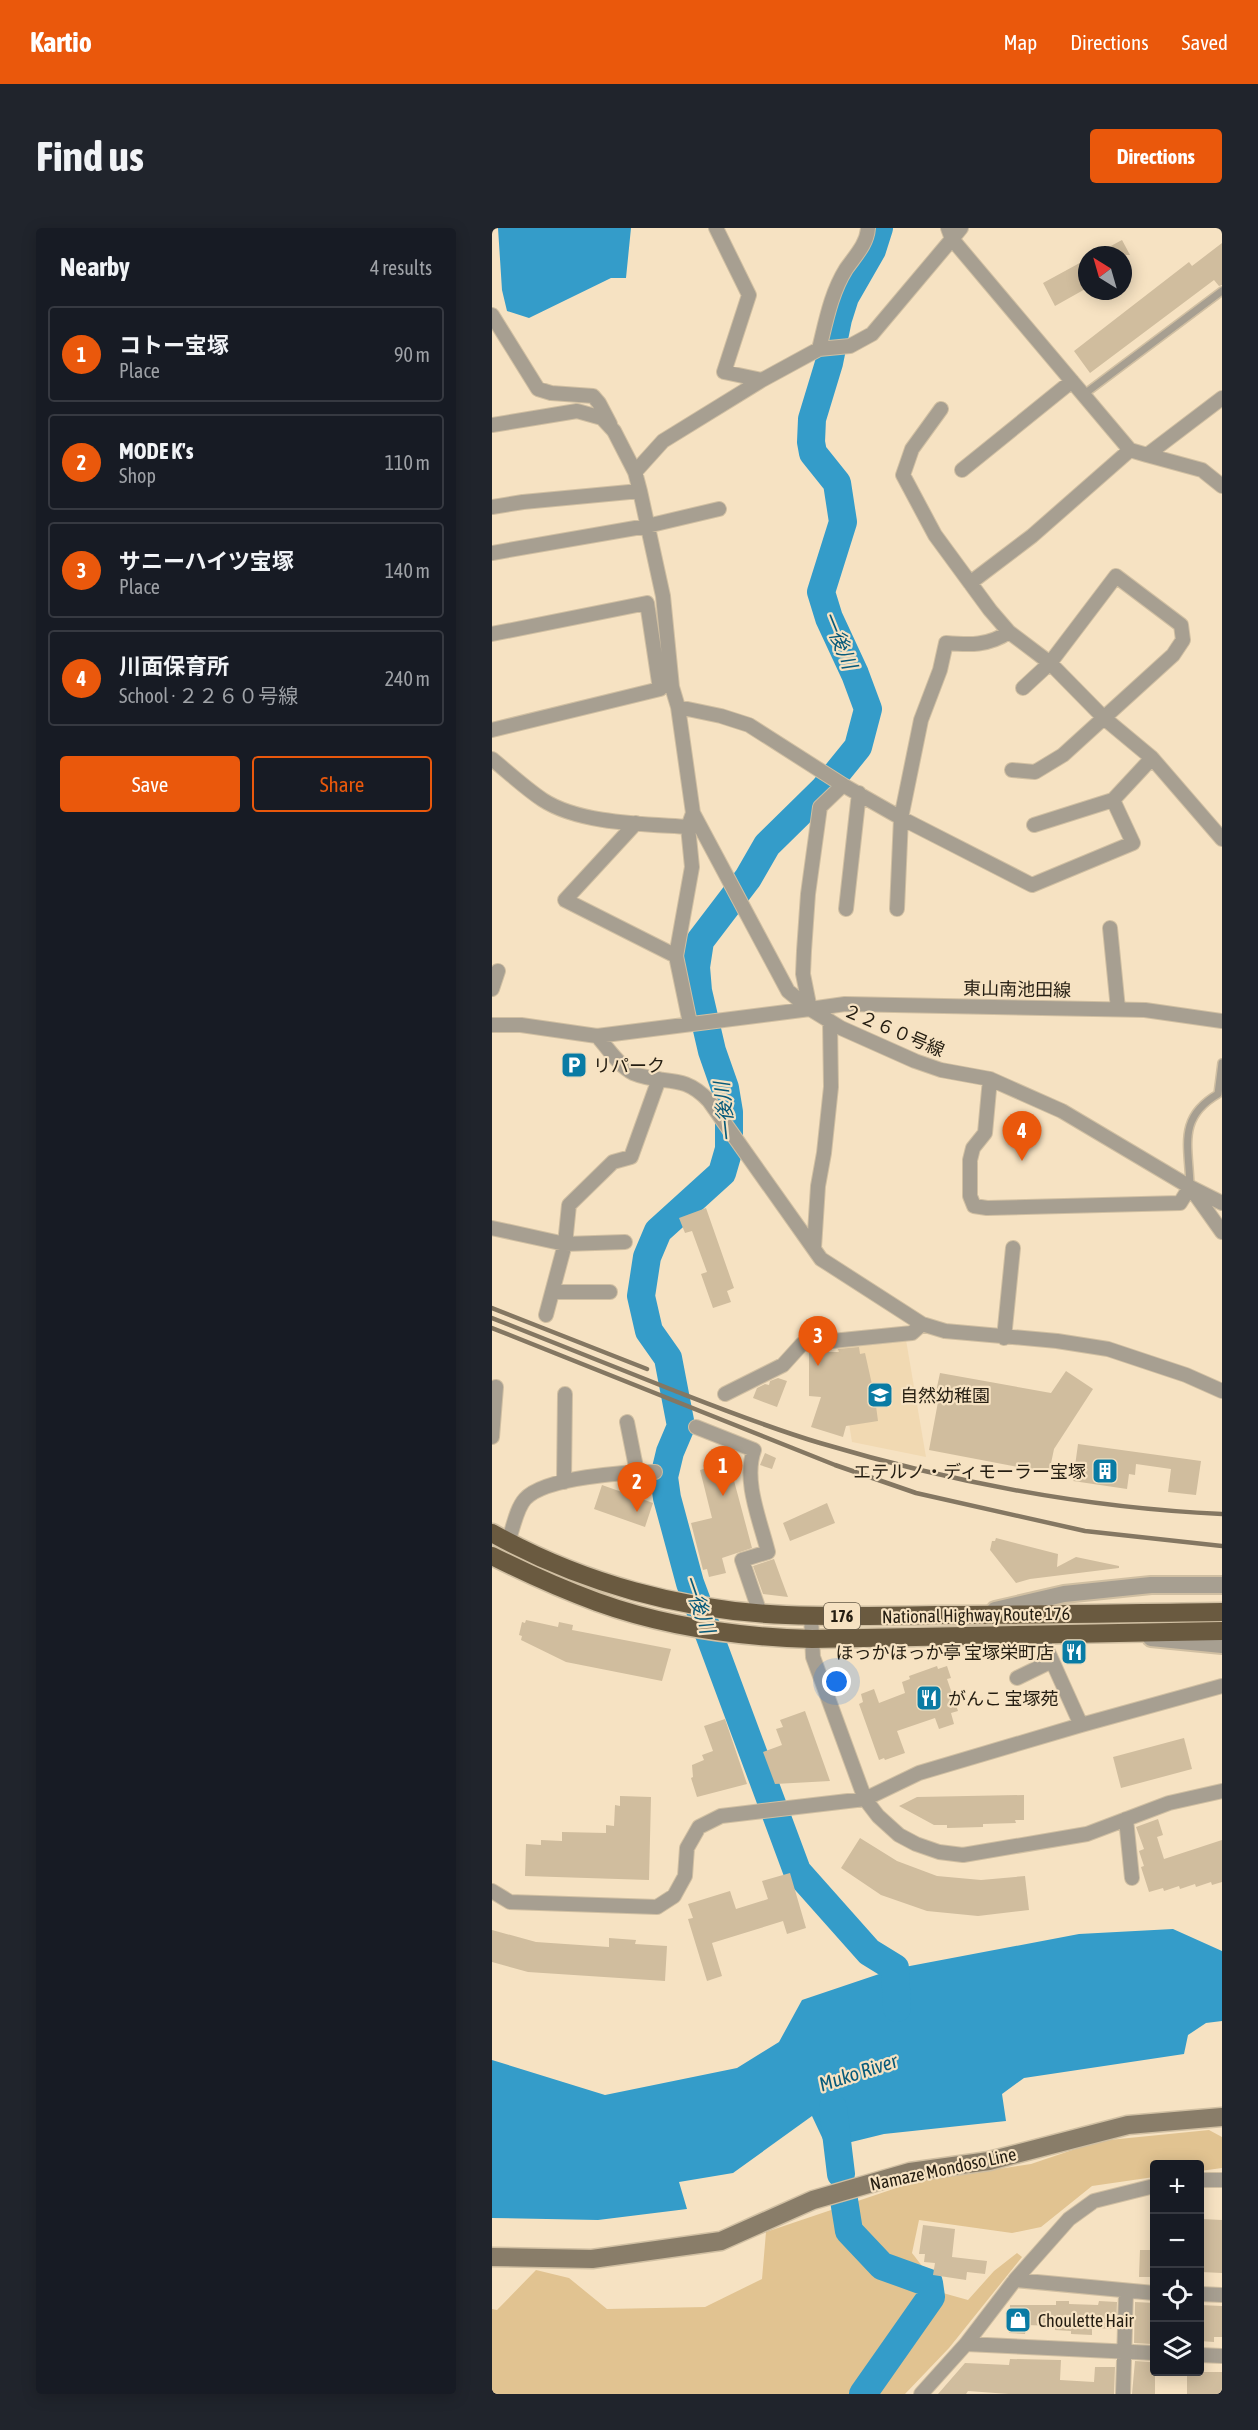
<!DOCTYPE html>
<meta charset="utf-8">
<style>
body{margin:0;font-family:"Asap Condensed","Noto Sans JP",sans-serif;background:#20242c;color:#f1f3f6}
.controls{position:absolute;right:18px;bottom:18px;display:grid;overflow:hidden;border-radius:6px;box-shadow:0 3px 15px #0003}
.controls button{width:54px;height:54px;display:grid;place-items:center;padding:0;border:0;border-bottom:2px solid #363941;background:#171b24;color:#f1f3f6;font:30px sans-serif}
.compass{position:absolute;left:586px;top:18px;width:54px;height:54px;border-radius:50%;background:#171b24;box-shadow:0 3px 15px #0003;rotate:323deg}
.you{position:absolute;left:345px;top:1454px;width:21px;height:21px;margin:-15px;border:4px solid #fff;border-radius:50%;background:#1a73e8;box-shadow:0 0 0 9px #1a73e833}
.badge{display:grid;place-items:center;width:39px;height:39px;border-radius:50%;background:#ea580c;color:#fff;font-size:20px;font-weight:700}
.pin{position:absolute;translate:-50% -50px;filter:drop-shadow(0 2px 3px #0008)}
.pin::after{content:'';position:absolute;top:32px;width:21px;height:18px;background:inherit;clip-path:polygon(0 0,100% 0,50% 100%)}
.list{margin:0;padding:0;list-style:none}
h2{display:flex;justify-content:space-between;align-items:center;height:78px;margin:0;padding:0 24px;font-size:26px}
h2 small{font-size:20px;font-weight:400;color:#9ea1a6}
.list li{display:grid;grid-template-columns:39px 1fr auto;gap:18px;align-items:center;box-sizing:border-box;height:96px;margin:0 12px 12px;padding:0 12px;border:2px solid #363941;border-radius:6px}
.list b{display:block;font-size:22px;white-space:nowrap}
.list p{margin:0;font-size:20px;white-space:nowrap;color:#9ea1a6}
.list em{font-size:20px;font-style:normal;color:#9ea1a6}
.actions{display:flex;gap:12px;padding:18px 24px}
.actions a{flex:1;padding:14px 0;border:2px solid #ea580c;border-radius:6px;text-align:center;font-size:21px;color:#ea580c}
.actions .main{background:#ea580c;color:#fff}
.icon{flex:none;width:33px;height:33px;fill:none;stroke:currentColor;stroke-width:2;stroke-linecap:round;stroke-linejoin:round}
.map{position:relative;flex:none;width:730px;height:2166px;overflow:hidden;border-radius:6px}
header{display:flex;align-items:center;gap:36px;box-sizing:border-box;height:84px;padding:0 30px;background:#ea580c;color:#fff}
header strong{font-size:28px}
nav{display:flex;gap:33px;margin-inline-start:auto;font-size:21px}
.intro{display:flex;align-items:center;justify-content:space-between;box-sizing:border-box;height:144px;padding:0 36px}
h1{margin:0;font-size:42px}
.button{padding:15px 27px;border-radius:6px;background:#ea580c;color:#fff;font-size:21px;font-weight:700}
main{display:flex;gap:36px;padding:0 36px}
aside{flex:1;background:#171b24;border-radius:6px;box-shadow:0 3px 15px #0003}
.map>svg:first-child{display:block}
.built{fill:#f1d9b2}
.green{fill:#e1c391}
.water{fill:#349cc9}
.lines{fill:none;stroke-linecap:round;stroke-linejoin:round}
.river{stroke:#349cc9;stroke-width:28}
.building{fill:#d0bd9e}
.service-casing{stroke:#d0bfa2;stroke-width:10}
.minor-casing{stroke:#d0bfa2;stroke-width:16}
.tertiary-casing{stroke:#d0bfa2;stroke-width:20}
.secondary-casing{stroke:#d0bfa2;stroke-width:21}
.trunk-casing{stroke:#d0bfa2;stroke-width:21}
.service{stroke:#a79f91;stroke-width:7}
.minor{stroke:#a79f91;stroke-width:14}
.tertiary{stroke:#a79f91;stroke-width:16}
.secondary{stroke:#897d69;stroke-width:18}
.trunk{stroke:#6a5a40;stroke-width:18}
.rail{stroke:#847762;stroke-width:4.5}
.labels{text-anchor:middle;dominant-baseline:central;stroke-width:4.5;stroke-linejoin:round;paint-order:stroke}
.shield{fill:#f6e2c2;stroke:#635846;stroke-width:1.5}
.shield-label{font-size:16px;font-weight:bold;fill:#241d11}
.street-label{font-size:18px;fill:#241d11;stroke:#f6e2c2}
.poi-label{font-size:18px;fill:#241d11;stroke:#f6e2c2;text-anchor:start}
.water-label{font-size:20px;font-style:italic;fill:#075a7a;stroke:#f6e2c2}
</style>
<header>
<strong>Kartio</strong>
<nav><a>Map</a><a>Directions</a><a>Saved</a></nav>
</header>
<div class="intro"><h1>Find us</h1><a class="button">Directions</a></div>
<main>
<aside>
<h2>Nearby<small>4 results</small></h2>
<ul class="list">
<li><span class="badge">1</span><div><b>コトー宝塚</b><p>Place</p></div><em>90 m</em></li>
<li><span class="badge">2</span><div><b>MODE K's</b><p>Shop</p></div><em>110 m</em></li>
<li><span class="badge">3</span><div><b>サニーハイツ宝塚</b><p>Place</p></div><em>140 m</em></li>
<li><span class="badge">4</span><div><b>川面保育所</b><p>School · ２２６０号線</p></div><em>240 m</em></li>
</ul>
<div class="actions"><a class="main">Save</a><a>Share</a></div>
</aside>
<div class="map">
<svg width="730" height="2166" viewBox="0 0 730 2166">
<rect width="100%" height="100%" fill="#f6e2c2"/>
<path class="built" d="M414,1112l20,117 -74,-15 -15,-94z"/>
<path class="green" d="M717,1902l13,7v31l-22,3v-7h-46v13l-62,9 -51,41 -29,6 -93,-13 -7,33 31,40 25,7 26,-29 23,-18 5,4 -73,91 -44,46h-413v-85l5,1 39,-40 33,8 38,31 98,-2 57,-28 4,-47 148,-50 117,-18 68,-23z"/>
<path class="water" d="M6,0h133l-5,50h-15l-82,40 -22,-7 -5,-21z
M681,1701l49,22v70l-16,2 -18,12 -4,19 -160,24 -22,16 4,27 -122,13 -57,14 -15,-32 -79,57 -54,9 8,27 -89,11 -106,-2v-158l113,35 132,-27 42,-26 23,-42 92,-31 185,-35z"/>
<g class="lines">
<path class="river" d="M387,0l-7,22 -27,47 -7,22 -9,44 -17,56 -1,23 2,11 24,30 6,39 -22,70 8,26 26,56 13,35 -10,38 -34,42 -57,56 -19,33 -48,63 -4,26 2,24 14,60 13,37 4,24v37l-7,24 -64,58 -11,26 -6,39 8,35 19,27 13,68 -11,26 -6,25 3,21 23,85 107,288 72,81 26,16 2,40
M341,1880l8,66
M352,1972l5,31 33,35 47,17 2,14 -68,97"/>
</g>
<path class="building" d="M630,12l8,15h-36z
M730,15v42l-3,1 -5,-6 -124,93 -16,-22 115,-89 3,4z
M595,31v29l-32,18 -12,-23z
M214,980l28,80 -7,3 4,11 -18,6 -12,-34 6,-2 -15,-41 -7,2 -6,-15z
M367,1119l1,7 5,-1 8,36 7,-1 2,17 -6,1 2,15 -32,5 -3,11 -32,-10 10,-30 -12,-1v-44h30l-1,-3z
M574,1143l27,18 -39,60 -5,24 -120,-23 9,-48 -4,-1 6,-28 111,20z
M286,1150l9,3 -10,26 -24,-9 4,-10 8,-4 4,1 1,-4z
M586,1216l123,17 -5,34 -28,-3 3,-23 -35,-5 -1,11 -6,-1 -2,15 -54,-8z
M273,1225l11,5 -4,11 -12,-4z
M237,1234l23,86 -30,10 4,15 -17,4 -2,-8 -4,1 -12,-47 21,-5 -12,-48z
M110,1257l51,18 -8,24 -51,-18z
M335,1275l8,20 -45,18 -7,-18z
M504,1310l62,16 -1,13 19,-10 43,9v2l-89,11 -14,4 -26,-33 2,-9h3z
M282,1331l8,22 6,16 -25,-3 -10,-28z
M34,1392l32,7 1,-5 14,3 -1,5 99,19 -9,32 -96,-19 -45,-22 1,-4 -3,-1 3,-13 3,1z
M445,1438l1,3 9,-3 4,12 -4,1 11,32 -7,2 3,11 -15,5 -4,-11 -38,13 8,22 -20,7 -1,-2 -5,2 -20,-56 4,-2 -2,-8 13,-5 5,14 26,-10 -3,-11 8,-3 -1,-3z
M313,1483l25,70 -55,3 -12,-32 19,-7 -6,-16 7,-2 -3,-7z
M233,1491l22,65 -50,13 -6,-19 2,-1 -1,-12 12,-5 -2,-5 11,-4 -9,-25z
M692,1510l8,31 -71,19 -8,-31z
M532,1567v25h-9l1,3 -33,1v3l-36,1v-3h-13l-35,-19 18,-9z
M128,1568l31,1 -2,83 -124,-4 1,-32 15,1v-5l21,1v-9l44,1v-8l8,1 1,-21 5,1z
M666,1591l5,16 -6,2 7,22 58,-19v42l-10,3 -1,-3 -15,5 -1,-3 -15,5 -1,-3 -15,5 -1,-3 -14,4 -8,-25 3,-1 -5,-15 5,-2 -8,-22z
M368,1610l37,23 40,15 44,4 44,-4 4,34 -51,6 -51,-5 -46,-16 -40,-27z
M298,1645l16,55 -19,6 -4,-13 -71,22 10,33 -15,5 -19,-62 5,-1 -5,-14 42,-13 6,18 32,-10 -6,-18z
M0,1702l44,12 73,5v-9l27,2 -1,4 32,2 -2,35 -137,-9 -36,-10z
M710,1991l20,1v53l-21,-1z
M431,1997l32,4 -3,28 35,4 -2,13 -18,-2 -1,8 -33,-5 2,-12 -11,-1 1,-8h-6z
M648,2022h15v27h-16z
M564,2073h13v3l29,1 1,-4 18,1 -1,27 -24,-1v7l-21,-1v-3l-16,-1v-4l-29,-1 -1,9 -16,-1 1,-28h46z
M643,2074l20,1v25h-3v16l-18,-1z
M708,2077l22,1v31h-8v5l-14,-1z
M518,2131l51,1 -1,20 34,2 1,-15h20l-1,27h-105l-41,-3 -2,3h-28l27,-31 44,2z
M643,2133l16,1v4h4v28h-23z
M695,2144h35v22h-35z"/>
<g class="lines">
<g class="service-casing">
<path id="service" d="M591,167l139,-104
M698,958c-1,-40 -13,-68 28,-92l4,-31"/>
</g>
<g class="minor-casing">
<path id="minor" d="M224,0l33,67 -25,77 38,8
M376,0c-1,16 -13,28 -22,41 -15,24 -20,52 -27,80l31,-3 22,-12 80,-95 -4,-11
M469,0l-9,11 178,211
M0,87l46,74 13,4 42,3 6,7 11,21
M0,197l85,-14 25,7 12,13 21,41 5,19 -117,11 -31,5
M655,227l55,15 20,16
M470,242l110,-89
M143,244l28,-31 99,-61 57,-31
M148,263l23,105 9,91 6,20
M0,325l155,-27 72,-17
M478,355l62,-47 98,-86 17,5 75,-57
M0,406l155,-31 13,86 -168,41
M660,530l70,81
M0,531c16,13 33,29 51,41 37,24 102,24 145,27l4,40 -16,89
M520,542l23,2 28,-17 110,-100 10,-15 -2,-15 -65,-49 -66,87 -27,25
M201,585l95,178 22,18
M144,595l-71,77 111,56 14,67
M542,597l79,-25
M196,599l5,-14 -15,-106 43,9 28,9 94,60
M354,681l13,-116
M405,681l4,-91 20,-98 19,-50 6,-27c24,2 42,3 63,-11
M618,700l8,81
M0,761l6,-18
M318,781l-7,-35 1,-23 4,-57 12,-87 23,-22 58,33 131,67 101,-42 -20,-43 39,-42 -48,-40 -54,-55 -41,-31 -19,-22 -55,-75 -32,-60 9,-26 29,-40
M318,781l35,-5 300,6 77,11
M0,797h29l76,11 213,-27 31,19 74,33 26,9 49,9 72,32 128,76 32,16
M105,808c11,12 22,30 36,37 31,13 49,-1 76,28l112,158 101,65 -10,9 -110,11 -19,21 -58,29
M498,851l-5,54 -12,15 -3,12v36l4,10 13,2 193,-5 10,-16 32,45
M0,1000l73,16 60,-2
M322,1020l4,-62 6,-33 7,-66 -1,-66
M61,1064h57
M54,1087l19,-71 4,-39 44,-43 18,-5 28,-78
M430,1096l23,7 112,10 51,8 78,26 36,16
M512,1110l9,-90
M135,1194l10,50
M204,1199l58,23c-11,31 6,70 14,102l-26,8 18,53
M0,1209l4,-50
M72,1254l1,-88
M16,1314c5,-13 8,-33 17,-43 20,-22 101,-27 130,-27
M319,1388l2,41 52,142 13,17 21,19 17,9 23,8 24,3 124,-21 82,-31 53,-12
M548,1406l41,91
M525,1450l35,-17
M634,1591l6,59
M0,1663l18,11 147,5 17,-11 11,-20 2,-28 12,-21 22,-11 144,-17 54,-26 162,-48 141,-39
M708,1952h22
M523,2052l139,13
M708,2066l22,1
M474,2116l188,9
M708,2127l22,1
M429,2166l45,-50 49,-64 54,-61 25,-18 60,-15
M631,2166l3,-102"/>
</g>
<g class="tertiary-casing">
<path id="tertiary" d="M503,1382l69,-16 87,-9h71
M659,1410l71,7"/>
</g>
<g class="secondary-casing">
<path id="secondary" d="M0,2029l100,2 129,-18 92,-41 97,-28 79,-11 139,-36 94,-8"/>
</g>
<g class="trunk-casing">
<path id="trunk" d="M0,1305c89,50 192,78 294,82 50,2 100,1 150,0 95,0 191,-2 286,-3
M0,1328c34,17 69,33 105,46 69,25 142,35 215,37l410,-8"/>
</g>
<use href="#service" class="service"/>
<use href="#minor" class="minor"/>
<use href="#tertiary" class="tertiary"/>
<use href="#secondary" class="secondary"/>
<use href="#trunk" class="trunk"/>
<path class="rail" d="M0,1080l155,61
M0,1090c59,24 119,47 178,71 49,19 99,39 150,54 131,39 265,65 402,71
M0,1100l343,137 81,28 169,38 137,15"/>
</g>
<defs>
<g id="parking-square" transform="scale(1.35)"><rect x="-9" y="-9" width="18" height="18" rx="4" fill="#097ba4" stroke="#f6e2c2"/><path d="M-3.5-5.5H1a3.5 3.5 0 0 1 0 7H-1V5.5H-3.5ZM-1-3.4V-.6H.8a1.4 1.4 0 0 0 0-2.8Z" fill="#fff"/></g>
<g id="school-square" transform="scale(1.35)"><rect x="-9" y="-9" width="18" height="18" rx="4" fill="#097ba4" stroke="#f6e2c2"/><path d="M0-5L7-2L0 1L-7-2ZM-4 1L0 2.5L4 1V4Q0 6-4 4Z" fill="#fff"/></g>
<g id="building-square" transform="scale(1.35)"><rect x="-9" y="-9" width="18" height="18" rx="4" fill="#097ba4" stroke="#f6e2c2"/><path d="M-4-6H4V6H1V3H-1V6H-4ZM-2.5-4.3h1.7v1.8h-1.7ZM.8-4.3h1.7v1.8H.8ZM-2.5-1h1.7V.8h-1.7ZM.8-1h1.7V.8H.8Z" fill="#fff"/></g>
<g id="restaurant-square" transform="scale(1.35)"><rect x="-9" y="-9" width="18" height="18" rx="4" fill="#097ba4" stroke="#f6e2c2"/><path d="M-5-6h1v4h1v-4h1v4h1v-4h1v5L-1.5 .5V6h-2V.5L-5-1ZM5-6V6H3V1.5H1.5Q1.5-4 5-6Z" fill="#fff"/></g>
<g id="shop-square" transform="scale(1.35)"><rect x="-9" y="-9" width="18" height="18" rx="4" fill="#097ba4" stroke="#f6e2c2"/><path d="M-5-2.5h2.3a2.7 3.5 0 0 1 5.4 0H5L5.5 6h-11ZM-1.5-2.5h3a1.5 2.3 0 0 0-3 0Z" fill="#fff"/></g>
</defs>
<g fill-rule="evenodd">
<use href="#parking-square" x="82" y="837"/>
<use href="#school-square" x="388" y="1167"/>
<use href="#building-square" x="613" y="1243"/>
<use href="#restaurant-square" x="582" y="1424"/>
<use href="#restaurant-square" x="437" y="1470"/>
<use href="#shop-square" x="526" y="2092"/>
</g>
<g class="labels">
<rect class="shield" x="332" y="1375" width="36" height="26" rx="4.5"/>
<g class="shield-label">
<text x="350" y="1388">176</text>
</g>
<g class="street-label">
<text transform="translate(525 761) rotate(1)">東山南池田線</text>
<text transform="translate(402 802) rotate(23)">２２６０号線</text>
<text transform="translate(484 1387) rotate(-1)">National Highway Route 176</text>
<text transform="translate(451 1941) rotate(-12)">Namaze Mondoso Line</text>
</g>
<g class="poi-label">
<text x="101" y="837">リパーク</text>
<text x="408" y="1167">自然幼稚園</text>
<text x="594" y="1243" text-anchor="end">エテルノ・ディモーラー宝塚</text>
<text x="562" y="1424" text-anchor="end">ほっかほっか亭 宝塚栄町店</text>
<text x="456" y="1470">がんこ 宝塚苑</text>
<text x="546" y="2092">Choulette Hair</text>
</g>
<g class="water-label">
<text transform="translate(348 412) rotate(68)">一後川</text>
<text transform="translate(232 884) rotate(-96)">一後川</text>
<text transform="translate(207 1376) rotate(71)">一後川</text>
<text transform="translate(366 1844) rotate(-18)">Muko River</text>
</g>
</g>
</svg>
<div class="controls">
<button>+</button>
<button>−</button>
<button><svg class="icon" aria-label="locate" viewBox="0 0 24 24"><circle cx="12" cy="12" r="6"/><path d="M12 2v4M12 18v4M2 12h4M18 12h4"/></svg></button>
<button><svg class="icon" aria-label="layers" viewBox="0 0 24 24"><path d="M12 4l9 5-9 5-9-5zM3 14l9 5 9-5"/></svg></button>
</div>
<svg class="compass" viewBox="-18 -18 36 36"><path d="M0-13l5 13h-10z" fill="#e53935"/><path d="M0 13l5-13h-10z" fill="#9ea1a6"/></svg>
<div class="you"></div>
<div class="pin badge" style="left:231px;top:1268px">1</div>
<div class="pin badge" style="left:145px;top:1284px">2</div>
<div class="pin badge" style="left:326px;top:1138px">3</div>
<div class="pin badge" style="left:530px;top:933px">4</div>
</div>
</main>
